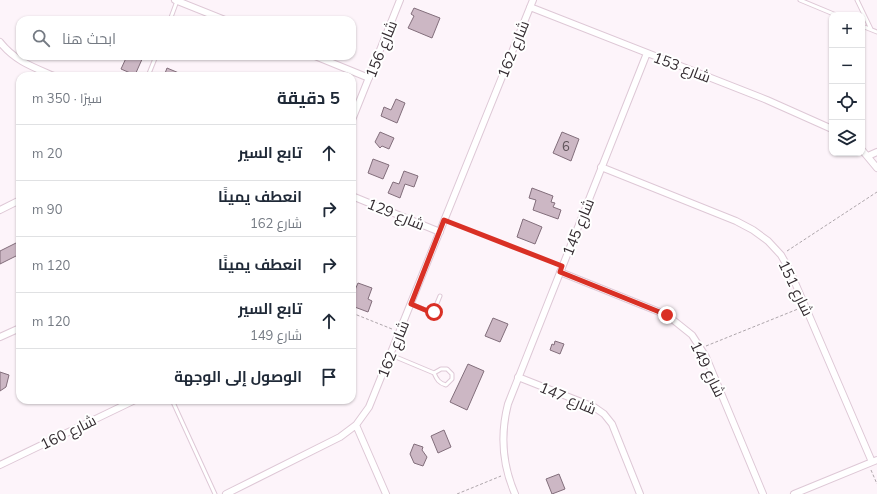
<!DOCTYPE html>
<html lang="ar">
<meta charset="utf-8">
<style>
body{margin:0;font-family:Mulish,Cairo,sans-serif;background:#f2f2f3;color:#1f2937;direction:rtl}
.controls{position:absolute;right:12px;top:12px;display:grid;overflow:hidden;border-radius:8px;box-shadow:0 1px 3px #0004}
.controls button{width:36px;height:36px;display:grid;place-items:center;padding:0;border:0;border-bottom:1px solid #e0e1e3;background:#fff;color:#1f2937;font:20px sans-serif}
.stop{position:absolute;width:12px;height:12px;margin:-9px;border:3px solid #d93025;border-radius:50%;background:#fff}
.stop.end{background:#d93025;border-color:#fff;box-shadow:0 1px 4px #0008}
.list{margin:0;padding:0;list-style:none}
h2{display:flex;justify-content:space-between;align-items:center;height:52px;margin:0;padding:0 16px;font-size:17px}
h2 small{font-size:13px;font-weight:400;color:#747a83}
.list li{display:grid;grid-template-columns:26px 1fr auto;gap:12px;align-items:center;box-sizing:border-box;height:56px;padding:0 16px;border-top:1px solid #e0e1e3}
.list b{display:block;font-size:15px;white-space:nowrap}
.list p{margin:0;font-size:13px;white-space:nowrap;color:#747a83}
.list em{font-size:13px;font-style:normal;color:#747a83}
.icon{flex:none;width:22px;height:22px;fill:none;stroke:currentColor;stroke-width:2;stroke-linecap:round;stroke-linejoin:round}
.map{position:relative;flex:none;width:877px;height:494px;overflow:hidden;direction:ltr}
.search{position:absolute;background:#fff;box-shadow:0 1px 3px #0004;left:16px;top:16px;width:340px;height:44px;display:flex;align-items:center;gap:10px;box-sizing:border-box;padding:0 14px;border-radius:12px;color:#747a83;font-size:15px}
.panel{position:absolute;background:#fff;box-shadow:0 1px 3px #0004;left:16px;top:72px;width:340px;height:332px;border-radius:12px;direction:rtl}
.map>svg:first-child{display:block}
.building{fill:#ccb7c4;stroke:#826e7b}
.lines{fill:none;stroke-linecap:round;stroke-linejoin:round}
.lane-casing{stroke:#dec8d6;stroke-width:5}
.street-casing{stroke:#dec8d6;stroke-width:8}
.path{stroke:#aea6ab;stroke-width:1;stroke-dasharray:3 2;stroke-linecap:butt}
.lane{stroke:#fff;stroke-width:3}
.street{stroke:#fff;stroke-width:6}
.route{stroke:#d93025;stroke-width:5}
.labels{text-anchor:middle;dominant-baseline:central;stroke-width:4;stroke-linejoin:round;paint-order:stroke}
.number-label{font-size:13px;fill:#5b5056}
.street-label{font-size:15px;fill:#352d32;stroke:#fff}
</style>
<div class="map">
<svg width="877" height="494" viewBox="0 0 877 494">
<rect width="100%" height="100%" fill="#fdf4fa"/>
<path class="building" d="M414,8l26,10 -8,20 -24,-10 6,-12 -3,-2z
M127,56l16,1 -8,18 -14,-6z
M167,68l19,8h-22z
M396,99l9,4 -8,20 -16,-7 3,-9 7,3z
M380,132l14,6 -5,11 -7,-3 -2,2 -5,-6z
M562,132l17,7 -8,22 -18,-8z
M373,159l16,6 -6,14 -15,-6z
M404,171l14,5 -4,11 -9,-3 -5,14 -12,-5 5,-11 6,2z
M532,188l21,8 -2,6 4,1 -2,4 8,3 -3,9 -25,-9 3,-10 -7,-2z
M523,219l19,8 -7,17 -18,-7z
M20,241v13l-20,10v-13z
M358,283l14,5 -4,11 4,2 -4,11 -16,-6v-9z
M493,318l15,6 -8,18 -15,-6z
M555,341l9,3 -4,10 -10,-4 2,-6 2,1z
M468,364l16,7 -17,39 -17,-8z
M0,372l9,3 -3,12 -6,4z
M444,430l7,17 -13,6 -7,-17z
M414,444l9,3 -1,3 5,7 -4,9 -9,-3 -4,-9z
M559,474l6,15 -13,5 -6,-15z"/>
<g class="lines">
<g class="lane-casing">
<path id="lane" d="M800,0l36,15
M857,0l14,29
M170,20l7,-19
M862,26l15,6
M148,76l8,-20
M411,304l22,9 7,-17
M391,355l43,18 7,-4h6l5,5v5l-6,6c-7,-2 -9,-5 -12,-12
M172,400l43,94"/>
</g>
<g class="street-casing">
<path id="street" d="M175,0l50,20
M530,7l237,93 65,29
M0,42c15,19 33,25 54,34
M315,56l54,22
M352,120l48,-120
M862,150l15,18
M868,156l9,-4
M601,167l135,54 17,9 15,11 13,14 9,16 82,191
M352,196l88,36
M0,210l20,-10
M560,272l107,43 25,20 14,22 57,137
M0,337l20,-9
M518,377l76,30 10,7 8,10 28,70
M356,425l30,69
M0,465l135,-65
M226,494l114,-57 16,-12 13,-18 164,-407
M515,494c-13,-30 -15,-59 -7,-90l139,-351
M794,494l83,-34"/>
</g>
<path class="path" d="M451,222l105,41
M787,251l90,-59
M352,313l40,16
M706,346l92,-37
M871,470l6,14
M457,494l44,-18"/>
<use href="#lane" class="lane"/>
<use href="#street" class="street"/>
</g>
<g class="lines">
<path class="route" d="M434,312h-4l-19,-8 33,-84 118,46 -2,6 107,43"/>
</g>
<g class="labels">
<g class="number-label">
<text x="566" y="146">6</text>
</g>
<g class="street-label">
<text transform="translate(381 49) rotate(-68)">شارع 156</text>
<text transform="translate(513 49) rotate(-68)">شارع 162</text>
<text transform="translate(682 67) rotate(21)">شارع 153</text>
<text transform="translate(396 214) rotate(22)">شارع 129</text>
<text transform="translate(578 227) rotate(-68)">شارع 145</text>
<text transform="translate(796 288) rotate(64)">شارع 151</text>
<text transform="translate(393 349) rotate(-68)">شارع 162</text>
<text transform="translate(708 369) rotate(64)">شارع 149</text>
<text transform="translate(568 398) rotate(23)">شارع 147</text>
<text transform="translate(68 432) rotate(-26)">شارع 160</text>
</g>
</g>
</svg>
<div class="controls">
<button>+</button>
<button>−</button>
<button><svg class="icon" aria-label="locate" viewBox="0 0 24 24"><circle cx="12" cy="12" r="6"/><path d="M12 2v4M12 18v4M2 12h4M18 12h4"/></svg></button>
<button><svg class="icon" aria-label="layers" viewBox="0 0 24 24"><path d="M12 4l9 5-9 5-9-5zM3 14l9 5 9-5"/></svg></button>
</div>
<div class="stop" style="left:434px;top:312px"></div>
<div class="stop end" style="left:667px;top:315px"></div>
<div class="search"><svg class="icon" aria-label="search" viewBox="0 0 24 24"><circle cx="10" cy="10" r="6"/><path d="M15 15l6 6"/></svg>ابحث هنا</div>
<section class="panel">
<h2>5 دقيقة<small>سيرًا · 350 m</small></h2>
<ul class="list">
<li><svg class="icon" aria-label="ahead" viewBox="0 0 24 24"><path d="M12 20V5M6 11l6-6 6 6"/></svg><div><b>تابع السير</b></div><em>20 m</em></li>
<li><svg class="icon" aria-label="right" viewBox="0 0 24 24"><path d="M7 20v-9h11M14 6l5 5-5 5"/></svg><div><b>انعطف يمينًا</b><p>شارع 162</p></div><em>90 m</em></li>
<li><svg class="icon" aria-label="right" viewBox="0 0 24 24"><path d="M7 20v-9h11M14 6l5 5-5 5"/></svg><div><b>انعطف يمينًا</b></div><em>120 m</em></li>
<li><svg class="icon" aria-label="ahead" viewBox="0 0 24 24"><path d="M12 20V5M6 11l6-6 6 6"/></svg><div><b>تابع السير</b><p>شارع 149</p></div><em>120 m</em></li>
<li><svg class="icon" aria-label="arrive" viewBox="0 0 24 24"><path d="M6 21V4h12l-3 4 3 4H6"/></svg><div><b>الوصول إلى الوجهة</b></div></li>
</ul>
</section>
</div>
